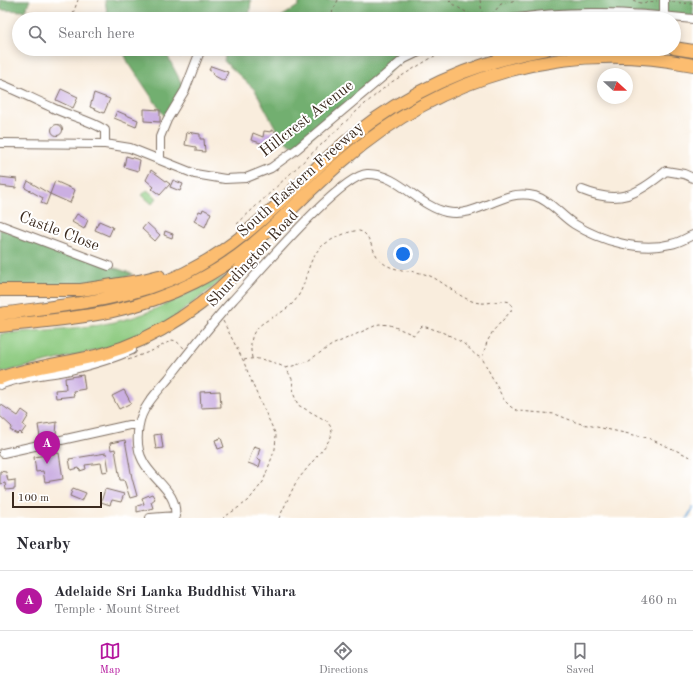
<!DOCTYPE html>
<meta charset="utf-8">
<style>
body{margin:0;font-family:"Old Standard TT",serif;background:#f7f7f7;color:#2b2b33}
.compass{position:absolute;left:597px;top:68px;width:36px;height:36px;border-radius:50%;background:#fff;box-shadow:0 2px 10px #0003;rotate:111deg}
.scale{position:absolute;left:12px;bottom:10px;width:90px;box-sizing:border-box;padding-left:4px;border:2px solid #3b2a1e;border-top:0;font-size:11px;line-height:14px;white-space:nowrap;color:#3b2a1e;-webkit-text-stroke:3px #fff;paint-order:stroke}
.you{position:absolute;left:403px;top:254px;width:14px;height:14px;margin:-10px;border:3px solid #fff;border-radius:50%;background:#1a73e8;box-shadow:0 0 0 6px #1a73e833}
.badge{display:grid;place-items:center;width:26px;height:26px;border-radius:50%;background:#b5179e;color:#fff;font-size:13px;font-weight:700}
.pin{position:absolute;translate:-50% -33px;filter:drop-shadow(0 1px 2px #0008)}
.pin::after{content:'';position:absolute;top:21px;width:14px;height:12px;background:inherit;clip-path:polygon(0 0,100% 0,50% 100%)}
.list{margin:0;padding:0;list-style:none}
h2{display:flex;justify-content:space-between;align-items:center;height:52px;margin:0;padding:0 16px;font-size:17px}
h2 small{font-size:13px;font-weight:400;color:#7c7c81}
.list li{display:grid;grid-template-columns:26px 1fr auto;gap:12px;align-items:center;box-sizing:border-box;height:60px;padding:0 16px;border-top:1px solid #e1e1e2}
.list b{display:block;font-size:15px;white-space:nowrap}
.list p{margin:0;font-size:13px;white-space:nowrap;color:#7c7c81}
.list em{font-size:13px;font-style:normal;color:#7c7c81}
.icon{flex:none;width:22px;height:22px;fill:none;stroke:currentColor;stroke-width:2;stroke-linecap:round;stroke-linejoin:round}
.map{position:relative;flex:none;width:693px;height:518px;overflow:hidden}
.search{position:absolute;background:#fff;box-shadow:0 2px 10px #0003;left:12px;right:12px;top:12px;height:44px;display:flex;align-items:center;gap:10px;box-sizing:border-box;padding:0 14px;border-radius:22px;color:#7c7c81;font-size:15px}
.sheet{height:112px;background:#fff}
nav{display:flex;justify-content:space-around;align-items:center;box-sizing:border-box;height:56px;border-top:1px solid #e1e1e2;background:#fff;font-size:11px;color:#7c7c81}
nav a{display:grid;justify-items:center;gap:2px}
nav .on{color:#b5179e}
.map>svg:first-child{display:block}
.green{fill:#8ecb81;stroke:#647a50}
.forest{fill:#72af6f;stroke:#566c46}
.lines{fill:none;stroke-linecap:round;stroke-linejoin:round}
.stream{stroke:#68a7da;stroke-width:2}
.building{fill:#cbafe2}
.minor-casing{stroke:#7e6e61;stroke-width:10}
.highway-casing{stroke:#7e6e61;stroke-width:14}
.path{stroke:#7e6e61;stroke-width:1;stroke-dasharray:3 3;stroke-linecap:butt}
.minor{stroke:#fff;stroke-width:8}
.highway{stroke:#fcbd6f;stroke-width:12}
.labels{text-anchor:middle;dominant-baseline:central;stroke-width:4;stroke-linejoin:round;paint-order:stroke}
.street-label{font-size:16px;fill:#3b2a1e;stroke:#fff}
</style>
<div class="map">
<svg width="693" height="518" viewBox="0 0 693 518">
<rect width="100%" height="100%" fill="#fff"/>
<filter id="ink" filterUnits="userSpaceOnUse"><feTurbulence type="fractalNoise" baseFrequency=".025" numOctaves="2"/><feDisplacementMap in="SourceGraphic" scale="8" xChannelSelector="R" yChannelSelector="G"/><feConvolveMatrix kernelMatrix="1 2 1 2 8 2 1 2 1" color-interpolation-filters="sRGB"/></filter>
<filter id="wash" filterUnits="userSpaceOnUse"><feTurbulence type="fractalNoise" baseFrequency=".012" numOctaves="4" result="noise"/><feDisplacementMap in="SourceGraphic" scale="16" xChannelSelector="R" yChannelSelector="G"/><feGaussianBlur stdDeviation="0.9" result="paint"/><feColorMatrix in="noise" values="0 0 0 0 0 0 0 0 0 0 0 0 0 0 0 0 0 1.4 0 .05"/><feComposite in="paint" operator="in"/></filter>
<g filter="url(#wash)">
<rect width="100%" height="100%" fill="#f9eddd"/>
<path class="green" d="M147,190l10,8 -5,6 -10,-9z
M227,276l-57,45 -63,27 -107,25v-39c43,-5 89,-4 131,-16 34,-10 63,-31 96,-42z"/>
<path class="forest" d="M0,0h30l-5,11 -24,-1z
M105,0h146l-2,19h-141z
M301,0h392v19l-78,-6 -104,6h-233l20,-13z
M122,49h42l21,41 -18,30 -39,-58z
M226,49h199l-21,10 -107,90 -16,-11 -26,-48 -31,-29z
M0,229l133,45c-29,17 -99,12 -133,12z"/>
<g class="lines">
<path class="stream" d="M687,518l6,-10"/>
</g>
<g id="blocks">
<path class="building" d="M174,49h10l-4,7 -8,-4z
M292,49h15l-12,6z
M211,66l17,6 -4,9 -11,-6 1,-2 -5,-3z
M61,89l17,8 -5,11 -17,-8z
M94,93l16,6 -6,14 -14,-6z
M144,109l16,1v12l-16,-1z
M117,111l21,9 -2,7 -22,-9z
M51.5 130a5.5 5.5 0 1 1 11 0a5.5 5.5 0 1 1-11 0Z
M271,130l6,2 -2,9 -3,-1 -2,6 -19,-6 2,-7 10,4 1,-6 7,1z
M187,132l13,2v5h4l1,13 -9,-1v-4l-11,-2z
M126,156l14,4 -2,11 -14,-4z
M151,170l19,14 -10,11 -8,-6 2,-2 -8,-7z
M0,177l17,2 -1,9 -16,-2z
M173,180l10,4 -3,7 -10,-4z
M28,181l22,13 -4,11 -5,-2 2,-5 -18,-10z
M55,181l20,9 -5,13 -20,-9z
M203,209l8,4 -6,14 -11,-6 5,-10 3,1z
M77,214l11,6 -4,9 -12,-7z
M99,221l14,6 -4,9 -14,-6z
M147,223l13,12 -5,6 -13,-12z
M165,231l8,3 -1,4 -8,-3z
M83,375l2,14 -12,2 1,5 -18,2 -1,-8 11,-1 -1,-11z
M124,390l7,13 -12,6 -7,-13z
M220,391l1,16 -20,1 -1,-16z
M0,404l18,12 4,-6 7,5 -6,10 3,2 -5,7 -2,-2 -2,2 -7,-4 2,-3 -12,-11z
M57,422l-1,12 -16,3 -2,-12z
M161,434l2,14 -7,1 -2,-14z
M221,438l3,9 -6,2 -3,-9z
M125,440l7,38 5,18 -7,2 -6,-18h-4l-5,-31 -4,1 -1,-7z
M254,446l6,2 -3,11 4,1 -2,7 -11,-4z
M59,453l4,26 -18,3 -2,-11 -7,1 -2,-15z
M106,453l3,18 -6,1 -2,-9 -16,2 1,4 -6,2 -1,-3 -8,2 -2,-11z
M0,471l6,1 2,9 7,-1v9l-9,1 -1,-7 -5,1z
M73,488l13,5 -4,8 -12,-5z
M105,489l19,5 -3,8 -9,-2 -2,5 -9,-3z
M152,494l3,5 -4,3 2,6 -16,4v-6l7,-2 -2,-6z"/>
</g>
</g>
<g filter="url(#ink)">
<use href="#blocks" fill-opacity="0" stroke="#7e6e61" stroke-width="1"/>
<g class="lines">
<g class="minor-casing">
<path id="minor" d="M664,0v16
M511,19c60,-10 122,-6 182,0
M0,84c18,7 33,15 51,23 17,9 37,12 54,23v14
M0,143l105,1 25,4 65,26 30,5 21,-1 25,-10 26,-19 107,-90 21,-10
M160,159v-22l7,-17 18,-30 14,-36
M582,190c37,15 55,5 84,-19l18,3 9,4
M0,225l109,41
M0,385c22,-9 47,-10 70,-15 21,-5 43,-11 62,-20
M3,453l126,-28h10
M150,518l26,-2
M175,518c4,-26 -22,-37 -32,-57 -6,-11 -6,-25 -4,-36 2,-17 19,-34 30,-47 21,-27 41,-53 64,-78 22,-23 107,-125 134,-126 31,-1 51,32 79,38 33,7 56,-25 89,-16 16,5 26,20 39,28 27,17 66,28 97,20 8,-1 15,-6 22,-9"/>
</g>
<g class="highway-casing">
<path id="highway" d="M674,48l19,3
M0,290h81l58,-9 20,-5
M0,314c64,-9 127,-13 185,-41 60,-30 100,-77 148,-120 61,-56 132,-89 213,-104
M0,326c72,-8 128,-10 195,-44 63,-31 97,-78 149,-122 98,-85 221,-121 349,-95
M0,378c34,-12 69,-15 103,-24 62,-17 115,-59 157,-106"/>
</g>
<path class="path" d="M449,0c8,9 19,12 29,19
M480,0l3,19
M633,0l7,3 17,-2
M672,2l21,2
M71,19l7,-19
M329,19l9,-19
M488,19l13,-15 15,-4
M237,224l122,-115 31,-26 56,-34
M223,321l20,39 12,30 21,45 -1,14 -12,33 -15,19 -25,17
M252,358c-7,-39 20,-34 41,-55 15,-16 12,-41 28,-56 6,-6 30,-18 38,-16 14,2 11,27 29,35 13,6 28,4 42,10 16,7 32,25 50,27 10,1 20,-4 30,-1l2,4 -1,5 -18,20 -6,11 -5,16 22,42 7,7 7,4 37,3 23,9 70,15 45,20
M128,360l26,-10 18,-10 4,1 8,7
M244,360c15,-4 29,2 42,8l6,11 2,16 4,10 29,16 5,8 -1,8 -5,8 -30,37 -17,36
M286,368l20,-6 26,-17 47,-21 11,1 24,10 8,-9c16,4 29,9 42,18 7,5 10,12 18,14"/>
<use href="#minor" class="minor"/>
<use href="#highway" class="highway"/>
</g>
</g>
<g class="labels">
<g class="street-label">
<text transform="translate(307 119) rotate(-38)">Hillcrest Avenue</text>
<text transform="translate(301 180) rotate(-42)">South Eastern Freeway</text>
<text transform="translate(59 232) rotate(21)">Castle Close</text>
<text transform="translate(253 259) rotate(-47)">Shurdington Road</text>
</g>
</g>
</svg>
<svg class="compass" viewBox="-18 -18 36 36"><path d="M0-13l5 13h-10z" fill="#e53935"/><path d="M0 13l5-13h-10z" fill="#7c7c81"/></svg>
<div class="scale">100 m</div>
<div class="you"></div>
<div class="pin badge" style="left:47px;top:464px">A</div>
<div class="search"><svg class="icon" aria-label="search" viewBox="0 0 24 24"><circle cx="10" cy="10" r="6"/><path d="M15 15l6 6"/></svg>Search here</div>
</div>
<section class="sheet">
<h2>Nearby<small></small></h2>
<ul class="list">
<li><span class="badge">A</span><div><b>Adelaide Sri Lanka Buddhist Vihara</b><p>Temple · Mount Street</p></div><em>460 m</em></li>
</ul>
</section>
<nav>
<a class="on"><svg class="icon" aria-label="map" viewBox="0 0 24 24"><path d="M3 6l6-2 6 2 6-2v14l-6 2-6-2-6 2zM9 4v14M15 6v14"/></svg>Map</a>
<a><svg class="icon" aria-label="directions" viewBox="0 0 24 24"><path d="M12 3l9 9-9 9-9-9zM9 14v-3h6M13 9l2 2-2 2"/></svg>Directions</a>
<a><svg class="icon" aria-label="saved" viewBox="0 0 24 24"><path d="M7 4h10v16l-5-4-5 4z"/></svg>Saved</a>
</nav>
